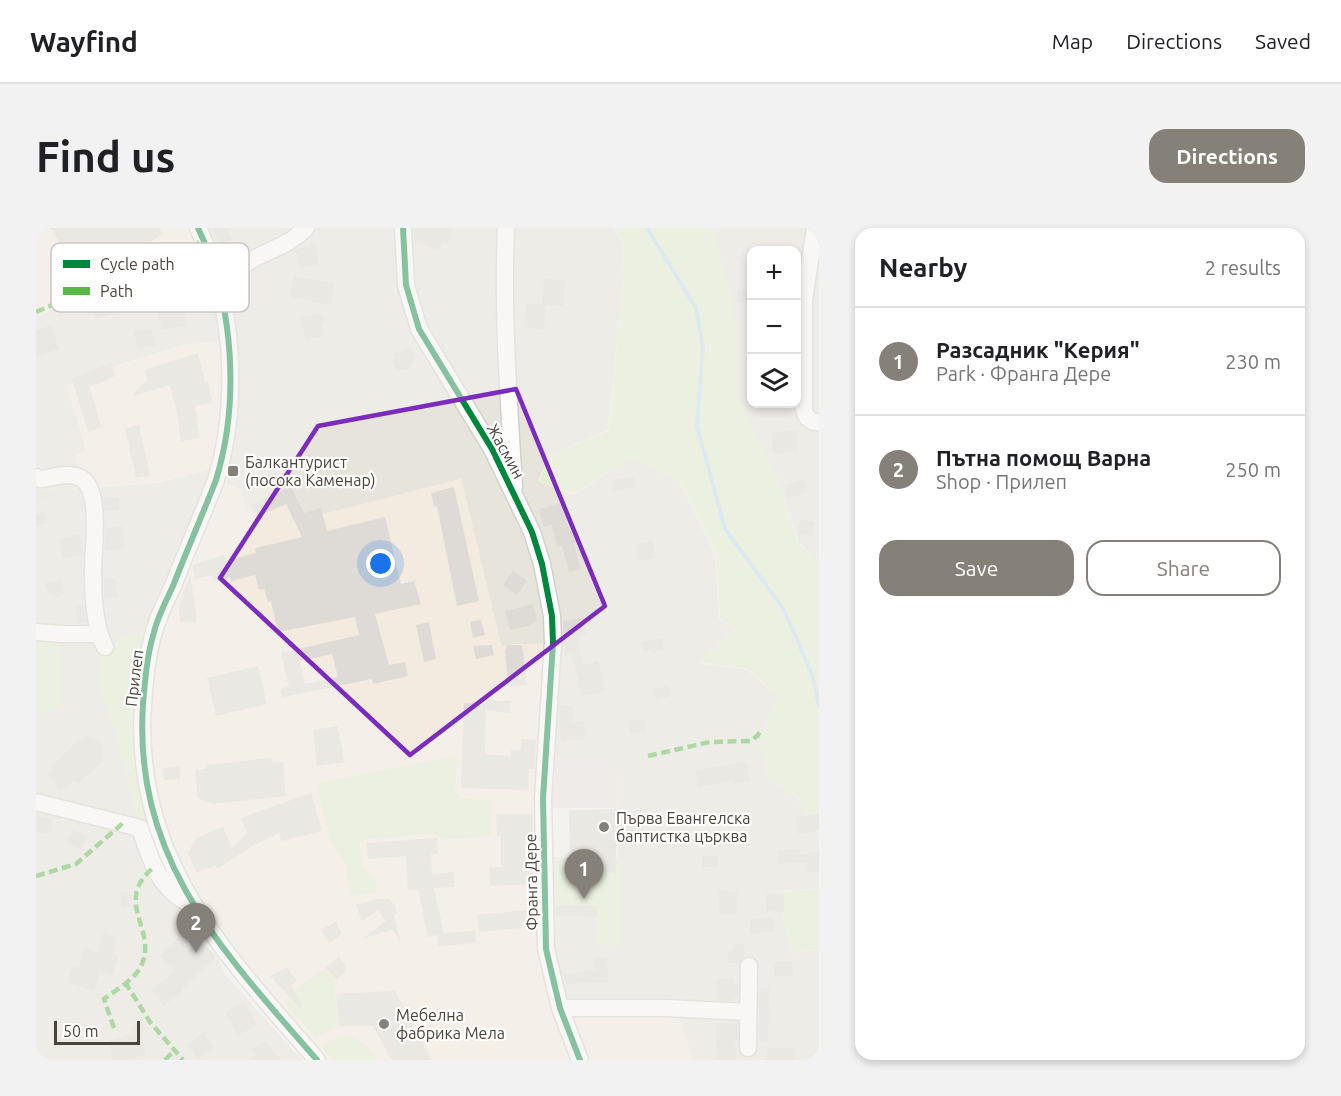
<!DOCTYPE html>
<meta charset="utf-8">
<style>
body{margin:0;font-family:Ubuntu,sans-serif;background:#f2f2f2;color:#202124}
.controls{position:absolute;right:18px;top:18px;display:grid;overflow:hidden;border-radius:12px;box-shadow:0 3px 9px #0003}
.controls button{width:54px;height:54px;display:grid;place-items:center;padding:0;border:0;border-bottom:2px solid #e0e0e0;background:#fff;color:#202124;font:30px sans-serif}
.scale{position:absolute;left:18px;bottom:15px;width:86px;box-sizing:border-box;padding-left:6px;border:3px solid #4b4439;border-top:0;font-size:16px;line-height:21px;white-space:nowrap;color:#4b4439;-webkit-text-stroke:4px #fff;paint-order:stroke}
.you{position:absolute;left:345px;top:336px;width:21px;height:21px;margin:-15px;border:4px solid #fff;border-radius:50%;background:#1a73e8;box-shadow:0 0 0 9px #1a73e833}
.badge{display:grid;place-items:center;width:39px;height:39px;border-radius:50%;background:#868178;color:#fff;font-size:20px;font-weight:700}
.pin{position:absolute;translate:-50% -50px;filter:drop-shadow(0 2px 3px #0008)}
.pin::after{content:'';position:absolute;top:32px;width:21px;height:18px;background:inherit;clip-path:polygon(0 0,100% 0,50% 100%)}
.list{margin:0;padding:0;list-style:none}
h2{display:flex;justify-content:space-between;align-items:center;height:78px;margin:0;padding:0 24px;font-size:26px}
h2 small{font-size:20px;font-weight:400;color:#757577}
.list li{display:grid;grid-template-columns:39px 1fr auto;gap:18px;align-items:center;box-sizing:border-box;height:108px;padding:0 24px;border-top:2px solid #e0e0e0}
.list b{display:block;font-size:22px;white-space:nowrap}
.list p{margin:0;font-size:20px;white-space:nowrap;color:#757577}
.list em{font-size:20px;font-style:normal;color:#757577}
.actions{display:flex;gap:12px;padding:18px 24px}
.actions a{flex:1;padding:14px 0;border:2px solid #868178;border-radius:18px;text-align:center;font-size:21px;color:#868178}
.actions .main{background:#868178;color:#fff}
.icon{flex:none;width:33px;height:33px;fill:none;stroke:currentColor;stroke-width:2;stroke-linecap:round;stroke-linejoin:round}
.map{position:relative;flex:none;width:783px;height:832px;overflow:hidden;border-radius:18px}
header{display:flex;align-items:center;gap:36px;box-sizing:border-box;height:84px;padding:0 30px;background:#fff;border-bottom:2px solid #e0e0e0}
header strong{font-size:28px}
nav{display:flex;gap:33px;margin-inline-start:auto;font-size:21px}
.intro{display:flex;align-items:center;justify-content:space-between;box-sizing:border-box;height:144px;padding:0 36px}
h1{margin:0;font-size:42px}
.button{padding:15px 27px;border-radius:18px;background:#868178;color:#fff;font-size:21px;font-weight:700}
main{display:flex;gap:36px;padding:0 36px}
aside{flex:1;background:#fff;border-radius:18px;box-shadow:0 3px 9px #0003}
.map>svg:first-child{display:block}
.residential{fill:#e7e4dc;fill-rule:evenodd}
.commercial{fill:#f3ebdf}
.industrial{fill:#e6e2de}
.green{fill:#e1eecf}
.parking{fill:#e6e3df}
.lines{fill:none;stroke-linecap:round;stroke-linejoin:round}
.stream{stroke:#c0ddf1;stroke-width:4}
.building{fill:#dedbd6;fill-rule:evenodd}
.minor-casing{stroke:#d2d0cb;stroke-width:19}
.minor{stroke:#fdfdfc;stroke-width:16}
.quiet{stroke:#58b947;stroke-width:4.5;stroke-dasharray:9 4.5;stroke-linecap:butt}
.cycleway-casing{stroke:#fff;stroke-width:10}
.cycleway{stroke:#00873e;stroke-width:6}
.marked{fill:none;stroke:#7b2cbf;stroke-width:4.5;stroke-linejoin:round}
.poi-dot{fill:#868178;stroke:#fff;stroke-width:2}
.labels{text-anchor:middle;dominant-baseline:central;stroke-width:4.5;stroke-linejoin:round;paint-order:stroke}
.street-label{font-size:16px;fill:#4b4439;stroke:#fff}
.poi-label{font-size:16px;fill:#4b4439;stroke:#fff;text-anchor:start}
.key{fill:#fff;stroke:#c9c7c4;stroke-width:1.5}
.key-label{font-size:16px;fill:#4b4439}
</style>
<header>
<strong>Wayfind</strong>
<nav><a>Map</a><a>Directions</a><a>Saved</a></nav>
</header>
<div class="intro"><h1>Find us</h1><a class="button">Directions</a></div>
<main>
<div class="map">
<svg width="783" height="832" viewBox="0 0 783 832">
<rect width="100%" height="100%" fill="#f4f2ee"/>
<path class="residential" d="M170,0h408l8,15 1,36 -15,151 -58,25 -12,26 36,14 58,-38 47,24 36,73 4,65 16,11 -37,33 49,7 32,27 -19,41 8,40 30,20 21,39v51l-41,3 13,62 28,-3v110h-126l-16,-49 -110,2 -14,-52 -5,-104 70,1 -1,-96 -68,-1 9,-118 -57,2 -40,-166 -160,41 -54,-6 -5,-24 -16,-7 11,-51 2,-44 -3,-48 -7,-45z
M679,0h104v334l-20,-19 -24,-71 -39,-76v-61l-20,-91zM716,22h44v154h-44z
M161,18l18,51 7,44 -40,4 -64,20 -51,21 19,65 -11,5 5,21 11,11 66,-5 54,-14 -30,80 -37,81 -11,99 31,150 18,33 18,29 16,15 11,21 75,83h-266v-743z"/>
<path class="commercial" d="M0,0h154l7,17 -161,71z
M186,114v82l-11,44 -54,14 -66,5 -10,-10 -6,-21 12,-5 -20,-65 52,-20 63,-20z
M425,251l40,166 57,-2 -9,118h68v47h-68l-2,108 19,97 111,-1 15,48h-369l-108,-133 -42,-71 -21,-76 -3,-45 2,-47 9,-45 26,-65 23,-47 17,-48 16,7 5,23 40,-15 14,22z"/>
<path class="industrial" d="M0,260l8,4h15l-23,13z"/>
<path class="green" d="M579,0h100l1,16 15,49 5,42v61l39,76 23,71 21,19v274l-21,-39 -30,-19 -8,-40 19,-41 -31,-28 -49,-7 37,-32 -16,-11 -4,-65 -36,-73 -48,-24 -58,37 -35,-13 12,-26 58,-24 14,-151v-37z
M0,404l25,2 -1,75 -24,3z
M112,404l-12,97 42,166 -38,-68 -25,-96 -13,-36 -3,-16 2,-22 4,-10 23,-12z
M420,528l-1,35 4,7 33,3 -2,35 -43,3 -13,-5 -70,5 -5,5 3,23 13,13 2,13 -25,1 -6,-18 2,-9 -17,-26 -13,-49 1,-9z
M512,629l73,1 -1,87h-23l1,-28 -51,-1z
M783,661v60l-28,4 -12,-62z
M288,741l9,10 6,47 -23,11 -29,-31v-4l9,-8 -2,-4z
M312,808c14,5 21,11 29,24h-44l-11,-13 15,-10z"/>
<path class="parking" d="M513,533h68v47h-68z"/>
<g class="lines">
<path class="stream" d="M611,0l49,80 7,38 -6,80 28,103 58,79 29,66 7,31"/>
</g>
<path class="building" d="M15,0h109l3,6 -43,27 -5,-9 -36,23z
M177,0h14l5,12 -12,5z
M379,0h26l10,2 -3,14 -5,-2 -2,8 -27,-7z
M279,16l4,20 -19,4 -5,-18z
M258,48l40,8 -3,21 -41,-8z
M508,51l21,2 -2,25 -17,-1 -2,24 -20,-2 3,-23 15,1z
M701,62l14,1v12l-14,-1z
M75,69l5,15 -20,8 -6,-16z
M146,75l4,22 -24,5 -5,-22z
M286,85l3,9 -4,2 3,12 -18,4 -6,-22z
M15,97l8,24 -23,8v-26z
M115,100l5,17 -18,4 -4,-17z
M373,120l4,4 -1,3 3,1 -6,14h-14l-3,-10 4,-1 -2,-5z
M162,125l7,29h3l4,21 -17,3 5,32 -19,3 -5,-32 -6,-24 -38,11 15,-17 -3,-9z
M75,135l4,13 -25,11 11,40 -13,5 -16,-53z
M103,197l11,51 -14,2 -11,-50z
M761,203v21l-24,1 -1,-21z
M598,248l2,11 -22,4 -2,-10z
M768,251l4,13 -20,6 -4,-13z
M255,259l13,26 17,-5 6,23 58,-14 16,67 13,-3 7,23 -46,10 14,51 16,-3 3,14 -35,8 -1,-5 -90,18 -2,-8 9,-2 -8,-34 78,-18 -4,-18 -77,15 -7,-31 -3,1 -4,-13 -5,1 -4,-15 -24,6 -1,-4 -16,4 -2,-6 -17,4 -2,-11 2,-4 29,-9 2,6 30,-8 -1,-5 47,-11 -16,-33 -29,13 -7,-12zM296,426l6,23 -33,7 -5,-23z
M418,259l25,114 -22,5 -20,-100 -3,1 -3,-14z
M67,269h16v13l-14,1z
M525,275l8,28 7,-2 3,12 -6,2 8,26 -12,4 -7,-28 -5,2 -5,-22 -8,2 -5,-18z
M9,284l3,11 -12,3v-12z
M764,292l14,2 -2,14 -13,-1z
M86,298l3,22 -20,3v-23z
M44,306l3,20 -20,4 -4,-19z
M617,313l3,17 -18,3 -3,-16z
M477,343l14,10 -10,14 -14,-10z
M154,347l5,30 2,18 -17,-2 -1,-14z
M79,350l2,19 -13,1v-19z
M25,351l4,15 -11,3v-3l-5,1 -4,-12z
M497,376l4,17 -9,5 -18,4 -5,-19z
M48,377l2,18h-8l-3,-17z
M547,389l4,18 -10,2 6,28 15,-4 8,29 -24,6 -11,-42 -7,2 -1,-35z
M445,391l4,16 -12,3 -3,-16z
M393,394l7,37 -12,3 -8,-37z
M626,410l2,12 -13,3v-3l-8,1 -2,-9z
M456,417l2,10 -18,4 -3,-13z
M471,417h15l5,40 -19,2 -3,-36z
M222,438l9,38 -51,12 -9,-38z
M632,458l3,10 -15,4 -3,-11z
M449,472l26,1 -1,12 -22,-2 -2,-7 -1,50 26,2v-6h9l2,-11 14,1 -2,29h-5l-1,21 -67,-2 3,-85 22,1z
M523,478h14v16l11,-1 1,18 -24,2z
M609,492v12l-15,1 -1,-12z
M301,498l8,36 -28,4 -4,-36z
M51,507l5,5 2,-2 10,11 -2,2 2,5 -3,2 2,3 -25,23 -4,-4 -7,7 -8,3 -12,-16 6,-6 -2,-2 28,-26 1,1z
M235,530l1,4 11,-1 3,35 -73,8 -15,-6 -3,-28 11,-1 1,-4z
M710,533l4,20 -16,3 -1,-4 -35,7 -3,-16z
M144,539v12l-16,1 -2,-12z
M275,565l11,38 -41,10 -2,-8 -25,12 -37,24 -1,-4 -20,8 -8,-20 8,-15 27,-11 9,21 15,-15 -6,-15z
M580,581v6l25,-5 4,23 -29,5v35l-25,-2v-4h-7v-16h-14l-1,-41z
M460,586h37v21h-8v31l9,-1v19l-44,2 -1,-18 12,-1v-31l-4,-1z
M783,586v15l-3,2 -18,3 -2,-17z
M0,588l17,2 -2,15 -15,-1z
M37,602l15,6 -7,14 -14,-8z
M401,610l1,16h-7l1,20 22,-2v15l-20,1 10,45 31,-2 1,12 -38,3 -1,-11 -9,2 -10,-48 -10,1 -2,-34 -38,3 -1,-16z
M764,621l1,6 18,-4v20l-11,1 -2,-10 -27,2 -1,-13z
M666,628h16v11h-16z
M683,663l18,1v23l-18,-1z
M94,664l2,13 -10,2 -2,-14z
M731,665l17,1v18l-18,-1z
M342,671h12l5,7 2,7 -3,1 6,27 -8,-11 -28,8 22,-17 -8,-11 -16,11 -6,-16z
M520,677l42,1v11l-42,-1z
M492,682l2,17 -51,5 -2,-17z
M737,690l1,14 -23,1 -1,-14z
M300,694l6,12 -13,9 -8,-13z
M67,705l14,4 -4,16 6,2 -8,20 -11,-4 -6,20 -26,-8 5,-17 6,2 6,-20 13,5z
M142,710l12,12 10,-9 16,15 -34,33 1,2 -20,15 -12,-16 24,-19 -15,-15z
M698,716h10v13l-5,6h-11v-12l5,-1z
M303,729l6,8v8l-9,7 -11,-13z
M571,729l1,25 -42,2 -3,-10 32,-4 -1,-12z
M738,734h18l1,14h-19z
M251,740l10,13 -6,5 12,19 -3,3 -30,-32z
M681,751h18v5h3v14h-4v3l-17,-1z
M723,760h10l-1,54 -9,-1z
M359,763l37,69h-40l-19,-34h-34l-3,-32z
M208,774l13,23 -19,10 -13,-23z
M105,794l5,8 -5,3 5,22 -20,5h-13l-5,-19 24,-7 -3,-5z
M702,795v17h-3l1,20h-19l-1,-36z
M167,804l11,14 -16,13 -11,-14z
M228,812l17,20h-31l6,-5 -4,-5z
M731,820h28v12h-28z"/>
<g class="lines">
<g class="minor-casing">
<path id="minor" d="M162,0c36,75 42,173 18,252 -14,36 -29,70 -43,106 -7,15 -15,30 -19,46 -7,23 -9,48 -11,72 -10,155 79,247 174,356
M367,0l3,57 13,44 73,120 40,83 10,32 10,52 1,27 -10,155 3,151 14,59 20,52
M470,0c-4,86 3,173 8,259
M779,0l-11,72v110c2,7 6,13 15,12
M182,54c13,-8 26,-18 39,-25 20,-10 33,-13 49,-29
M0,249l4,2c13,-1 28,-8 41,-1 21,12 12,71 12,92 0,25 1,56 12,77
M0,404l25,2h37
M0,574l104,26c9,27 18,59 46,74
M524,780h106l82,4
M712,820l1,-82"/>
</g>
<use href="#minor" class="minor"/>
<path class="quiet" d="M0,84l168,-72
M612,528l62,-14 41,-1 7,-6 3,-6
M0,648l40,-12 47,-41
M89,754l25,40 33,38
M78,800l-10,-29c12,-9 33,-21 38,-35 15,-35 -29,-62 11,-96
M129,832l9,-9"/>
<g class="cycleway-casing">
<path id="cycleway" d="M162,0c36,75 42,173 18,252 -14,36 -29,70 -43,106 -7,15 -15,30 -19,46 -7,23 -9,48 -11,72 -10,155 79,247 174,356
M367,0l3,57 13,44 73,120 40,83 10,32 10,52 1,27 -10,155 3,151 14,59 20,52"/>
</g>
<use href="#cycleway" class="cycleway"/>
</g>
<path d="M0 0H783V832H0ZM480,161l89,217 -195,149 -190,-177 98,-152z" fill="#f4f2ee" fill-opacity=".55" fill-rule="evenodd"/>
<path class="marked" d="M480,161l89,217 -195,149 -190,-177 98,-152z"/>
<g class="poi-dot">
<rect x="191" y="237" width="12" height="12" rx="3"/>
<circle cx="568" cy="599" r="6"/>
<circle cx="348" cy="796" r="6"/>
</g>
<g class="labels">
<g class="street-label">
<text transform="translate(470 223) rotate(61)">Жасмин</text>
<text transform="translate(98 450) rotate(-83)">Прилеп</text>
<text transform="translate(495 654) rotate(-91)">Франга Дере</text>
</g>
<g class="poi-label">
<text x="209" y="234">Балкантурист<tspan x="209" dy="18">(посока Каменар)</tspan></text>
<text x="580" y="590">Първа Евангелска<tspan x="580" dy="18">баптистка църква</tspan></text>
<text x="360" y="787">Мебелна<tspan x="360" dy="18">фабрика Мела</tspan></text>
</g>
</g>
<rect x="15" y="15" width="198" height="69" rx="9" class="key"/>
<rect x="27" y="32" width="27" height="8" fill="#00873e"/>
<rect x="27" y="59" width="27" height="8" fill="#58b947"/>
<g class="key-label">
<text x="64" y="42">Cycle path</text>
<text x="64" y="69">Path</text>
</g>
</svg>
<div class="controls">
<button>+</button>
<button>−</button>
<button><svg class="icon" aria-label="layers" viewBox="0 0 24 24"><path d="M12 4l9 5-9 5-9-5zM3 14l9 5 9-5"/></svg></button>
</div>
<div class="scale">50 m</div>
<div class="you"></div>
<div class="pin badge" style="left:548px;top:671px">1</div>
<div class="pin badge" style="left:160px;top:725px">2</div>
</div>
<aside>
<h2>Nearby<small>2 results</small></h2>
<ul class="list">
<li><span class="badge">1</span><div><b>Разсадник &quot;Керия&quot;</b><p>Park · Франга Дере</p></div><em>230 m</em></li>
<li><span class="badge">2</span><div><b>Пътна помощ Варна</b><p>Shop · Прилеп</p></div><em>250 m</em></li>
</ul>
<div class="actions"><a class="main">Save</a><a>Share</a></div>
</aside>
</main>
